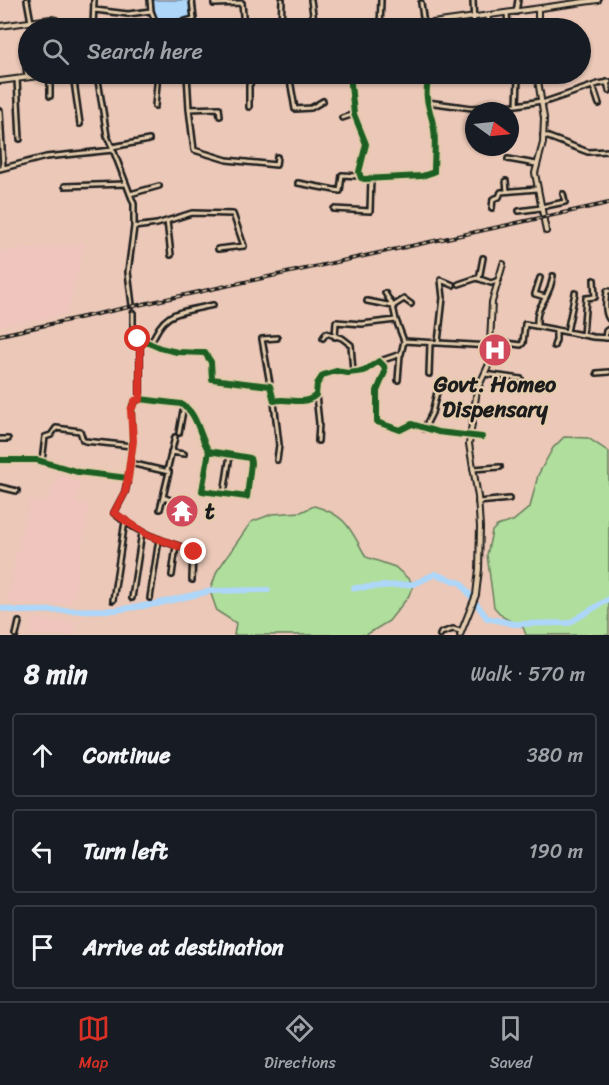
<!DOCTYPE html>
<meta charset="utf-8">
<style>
body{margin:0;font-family:Sriracha,sans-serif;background:#242831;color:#f1f3f6}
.compass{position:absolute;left:465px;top:102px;width:54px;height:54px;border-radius:50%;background:#171b24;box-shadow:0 2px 4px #0004;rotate:105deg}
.stop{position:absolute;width:18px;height:18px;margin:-14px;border:4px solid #d93025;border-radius:50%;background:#fff}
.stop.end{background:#d93025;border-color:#fff;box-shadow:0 2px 6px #0008}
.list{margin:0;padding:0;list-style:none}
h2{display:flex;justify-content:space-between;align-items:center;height:78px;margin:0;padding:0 24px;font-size:26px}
h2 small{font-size:20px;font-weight:400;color:#9ea1a6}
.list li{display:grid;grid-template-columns:39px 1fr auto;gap:18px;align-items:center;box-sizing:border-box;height:84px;margin:0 12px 12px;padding:0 12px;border:2px solid #363941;border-radius:6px}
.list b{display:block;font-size:22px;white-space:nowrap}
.list em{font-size:20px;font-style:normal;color:#9ea1a6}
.icon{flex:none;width:33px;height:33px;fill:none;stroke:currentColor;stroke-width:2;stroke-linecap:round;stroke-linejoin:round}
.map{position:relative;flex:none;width:609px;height:635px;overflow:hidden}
.search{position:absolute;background:#171b24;box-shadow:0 2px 4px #0004;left:18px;right:18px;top:18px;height:66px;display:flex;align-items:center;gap:15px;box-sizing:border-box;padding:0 21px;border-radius:33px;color:#9ea1a6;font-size:22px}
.sheet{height:366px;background:#171b24}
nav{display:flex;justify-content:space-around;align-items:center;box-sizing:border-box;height:84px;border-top:2px solid #363941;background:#171b24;font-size:16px;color:#9ea1a6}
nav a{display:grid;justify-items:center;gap:3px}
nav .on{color:#d93025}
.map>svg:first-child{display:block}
.built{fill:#efc5be}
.green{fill:#b0de9c;stroke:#667d5c;stroke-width:1.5}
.water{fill:#aed6f9;stroke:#748ca1;stroke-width:1.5}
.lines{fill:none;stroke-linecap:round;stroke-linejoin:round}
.river{stroke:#aed6f9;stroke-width:6}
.street-casing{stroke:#1c1c1c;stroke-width:8}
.secondary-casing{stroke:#1c1c1c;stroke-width:8}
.street{stroke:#e5ccad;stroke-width:3}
.secondary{stroke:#e5ccad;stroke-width:4}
.rail-casing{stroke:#1c1c1c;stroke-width:4}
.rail{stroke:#e5ccad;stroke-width:1.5;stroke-dasharray:4.5;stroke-linecap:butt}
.cycleway-casing{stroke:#e5ccad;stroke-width:10}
.cycleway{stroke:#1b5e20;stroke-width:6}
.route{stroke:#d93025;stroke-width:8}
.labels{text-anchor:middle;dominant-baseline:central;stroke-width:4.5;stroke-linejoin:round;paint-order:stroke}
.poi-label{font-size:22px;font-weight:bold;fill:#1c1c1c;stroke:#e5ccad}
</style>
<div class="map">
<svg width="609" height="635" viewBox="0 0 609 635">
<rect width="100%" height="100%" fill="#ebc8b7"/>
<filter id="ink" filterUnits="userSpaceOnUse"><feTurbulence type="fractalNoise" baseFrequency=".0167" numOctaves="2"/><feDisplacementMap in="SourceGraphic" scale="12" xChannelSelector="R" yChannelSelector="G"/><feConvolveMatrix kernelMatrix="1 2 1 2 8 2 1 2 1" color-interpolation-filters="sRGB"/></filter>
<g filter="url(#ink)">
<path class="built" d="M85,243l-18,71 -67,12v-75z
M59,474l22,10 -5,17 13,5 -15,91 -3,6 -34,2 -27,-2 -2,-4 7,-40 15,-60 16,4z
M32,619l44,3 -2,13h-45z"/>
<path class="green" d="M564,437l24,1 21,14v183h-83l-3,-8 -20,-10 -9,-10 -7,-52 5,-24 5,-5 16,-5 17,-14 8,-32 15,-27z
M314,506c33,9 36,23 52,51l29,10 19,17 -6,13 -19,24 -23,14h-132l2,-12 -19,-12 -7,-20 7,-20 34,-49 21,-8 29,-2z"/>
<path class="water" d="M153,0h36l2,19 -24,6 -11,-3z"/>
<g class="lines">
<path class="river" d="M354,588l60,-4 21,-10 26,9 26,35 27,6 55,-1 40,-24
M0,608l18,3 97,-1 41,-6 54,-13 58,-1"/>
<g class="street-casing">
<path id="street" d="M27,0l4,22
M214,0v4l28,-1 2,25
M311,0l4,28
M473,0l1,28
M421,3l3,21
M95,10l33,4 23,-3 -1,-11
M151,11l6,15 13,-1 24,-6 -2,-19
M516,12l2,-12
M507,13l1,15
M488,16l1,12
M93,28l1,-28
M281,28l1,-28
M380,28l1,-28
M24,43l3,34
M50,74v22
M73,74l7,50
M97,74l10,62 5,11 37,-7
M187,74l2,35 30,-1 1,8
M289,74l6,35 16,-1 12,-7
M350,74l4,40 12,30 -7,28 2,6 3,1 58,-3 12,-4c0,-15 2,-29 0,-43 -4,-23 -12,-30 -4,-55
M508,74v3l10,1 -1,27 24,-4
M17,79l3,60
M607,82l2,9
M593,86l6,18
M427,102l45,6 45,-3
M542,103l56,-19 11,-2
M155,106l3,-32
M249,107v-22l10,-11
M189,109l5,41 33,10 49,5 1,-8
M0,111l3,56
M342,118l12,-4
M543,135l45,17 21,-1
M112,147l22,57v23l-6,45 4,33
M508,159l28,5
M0,169l46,-12 67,-7
M506,181l1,10
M298,183l42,8 2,-16 17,1
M65,186l60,-2
M130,194l29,-8
M541,207l24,-5 -2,-8
M492,208l1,-9 6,-2 2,-5 36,-3
M334,209l36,2 1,-33
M519,211l22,-3
M167,221l4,34
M134,227l23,-3 35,-11 41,1 11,32 -26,3
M540,278l-5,16 10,3
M479,279l4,-21
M459,284l18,-6 14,5 8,-3
M609,291h-2c-1,9 -3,20 2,28
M385,293l8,13 11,-7 7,5
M133,313v21l7,5v60
M396,320l8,21
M537,326c-1,-20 6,-20 12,-36 2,-4 3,-10 4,-14
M567,332l8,-39
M583,335l3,-37 9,-1 -1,-17
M335,337l1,-15 26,2 34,-4 -3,-14 -26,-5
M323,338l3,-5 16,5 9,7 2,27
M605,338l1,-7 3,-2
M140,339l20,9 17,4 28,1 6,9 1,17 58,7 4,15c15,-4 28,6 42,-6l1,-11 6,-9 13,-4 12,2 16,-2 15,-10 5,5 1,6 -8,19v31l23,8 12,-6 26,8 44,5
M491,341l30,4 2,-2 2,-19 68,13 16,1
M438,342l5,-44 -2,-18 12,5
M151,344c13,-35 29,-31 62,-39
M554,346l2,-6v-10
M380,361l21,-7 3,-13 86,5
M597,373l12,-1
M429,374l1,-31
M485,374l36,5
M398,380l2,-25
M270,384l-8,-45 15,-1
M316,395l3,28 -1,18
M274,402l5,43 -2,15
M449,409l25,3
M424,429l8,-16 7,-29
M179,433l5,-28
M0,439h8
M171,452l13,2
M0,460h37l41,12 50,6 4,-32v-41l8,-6 41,5c17,8 18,33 28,47l41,7 1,5 -4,34 -45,-6 7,-40
M42,461l3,-24 6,-2 5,-7 24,3 3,9 2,1 47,5
M130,463l39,9 -6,25 12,5
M473,469l27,-2
M167,471l8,-34
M128,478l-3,14 -11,21c22,20 51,30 79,37l-1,30
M0,487l17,4
M224,494l6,-39
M478,502l31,-3
M160,509l3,-12
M172,575l4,-29
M132,598l10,-66
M150,598l9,-59
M113,600l12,-79
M16,635l3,-13
M440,635l1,-2 12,-4 7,2"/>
</g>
<g class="secondary-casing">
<path id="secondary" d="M0,26l51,-7 5,1 6,8
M396,28l202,-28
M538,28v-19
M537,74l7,44 -1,25 -8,30 11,58
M0,81l54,-7
M460,635l16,-40 3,-26 1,-42 -2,-30 -9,-53 8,-54 12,-26 3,-62 11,-38"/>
</g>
<use href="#street" class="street"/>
<use href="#secondary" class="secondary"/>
<g class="rail-casing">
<path id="rail" d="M0,335l609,-132"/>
</g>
<use href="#rail" class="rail"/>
<g class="cycleway-casing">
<path id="cycleway" d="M350,74l4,40 12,30 -7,28 2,6 3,1 58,-3 12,-4c0,-15 2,-29 0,-43 -4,-23 -12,-30 -4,-55
M140,339l20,9 17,4 28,1 6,9 1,17 58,7 4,15c15,-4 28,6 42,-6l1,-11 6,-9 13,-4 12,2 16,-2 15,-10 5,5 1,6 -8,19v31l23,8 12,-6 26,8 44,5
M0,460h37l41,12 50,6 4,-32v-41l8,-6 41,5c17,8 18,33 28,47l41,7 1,5 -4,34 -45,-6 7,-40"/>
</g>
<use href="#cycleway" class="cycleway"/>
</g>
</g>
<g class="lines" filter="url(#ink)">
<path class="route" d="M138,339h2v60l-5,2 -4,9 2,31 -5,37 -3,14 -11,21 34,22 46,17"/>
</g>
<defs>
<g id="hospital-disc" transform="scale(1.725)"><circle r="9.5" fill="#d1495b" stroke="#e5ccad"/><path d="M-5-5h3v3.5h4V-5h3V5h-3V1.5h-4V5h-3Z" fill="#fff"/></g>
<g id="temple-disc" transform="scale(1.725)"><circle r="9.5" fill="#d1495b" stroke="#e5ccad"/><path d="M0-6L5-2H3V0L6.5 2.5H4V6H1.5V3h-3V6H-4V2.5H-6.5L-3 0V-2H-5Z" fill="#fff"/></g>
</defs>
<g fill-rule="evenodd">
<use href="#hospital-disc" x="495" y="350"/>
<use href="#temple-disc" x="182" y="511"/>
</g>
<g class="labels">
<g class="poi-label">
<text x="495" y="384">Govt. Homeo<tspan x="495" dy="25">Dispensary</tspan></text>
<text x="205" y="511" text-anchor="start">t</text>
</g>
</g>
</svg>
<svg class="compass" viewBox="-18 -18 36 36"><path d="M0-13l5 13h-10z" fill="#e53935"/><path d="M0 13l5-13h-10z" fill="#9ea1a6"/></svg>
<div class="stop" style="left:138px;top:339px"></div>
<div class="stop end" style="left:194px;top:552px"></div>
<div class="search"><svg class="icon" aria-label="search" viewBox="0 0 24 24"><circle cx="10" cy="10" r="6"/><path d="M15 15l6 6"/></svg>Search here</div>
</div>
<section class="sheet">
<h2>8 min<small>Walk · 570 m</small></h2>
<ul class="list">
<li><svg class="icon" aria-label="ahead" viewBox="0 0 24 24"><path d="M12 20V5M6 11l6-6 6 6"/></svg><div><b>Continue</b></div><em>380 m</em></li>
<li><svg class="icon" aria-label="left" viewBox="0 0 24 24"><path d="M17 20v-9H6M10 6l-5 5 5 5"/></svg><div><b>Turn left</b></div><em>190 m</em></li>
<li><svg class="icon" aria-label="arrive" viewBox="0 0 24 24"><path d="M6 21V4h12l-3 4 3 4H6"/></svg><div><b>Arrive at destination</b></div></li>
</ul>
</section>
<nav>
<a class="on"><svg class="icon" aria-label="map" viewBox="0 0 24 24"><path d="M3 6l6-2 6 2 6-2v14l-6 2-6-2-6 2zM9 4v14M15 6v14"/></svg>Map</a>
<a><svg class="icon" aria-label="directions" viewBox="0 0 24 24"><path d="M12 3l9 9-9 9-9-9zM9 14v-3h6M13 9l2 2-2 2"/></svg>Directions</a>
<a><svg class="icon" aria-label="saved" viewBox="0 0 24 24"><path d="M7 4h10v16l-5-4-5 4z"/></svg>Saved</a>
</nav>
